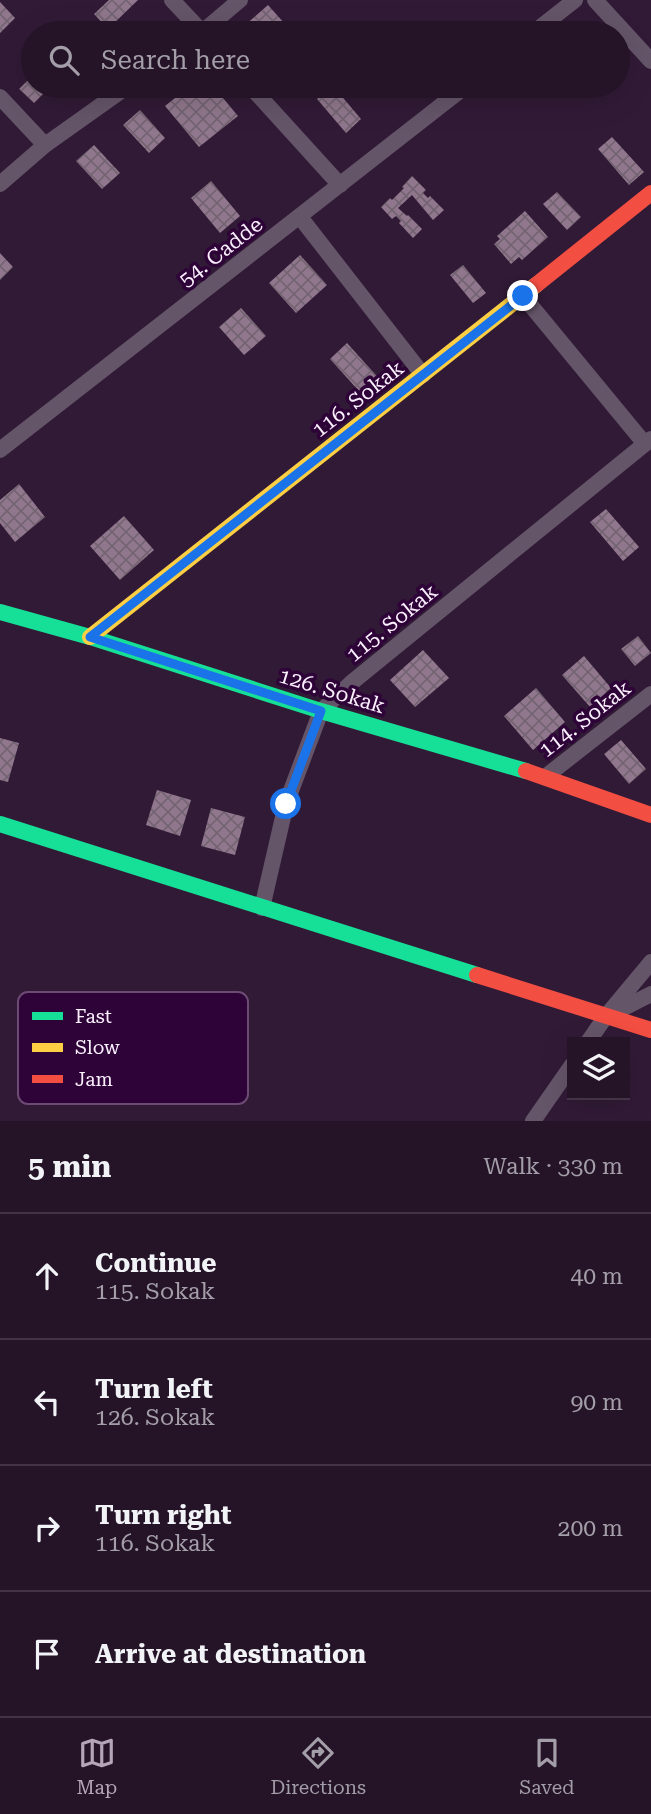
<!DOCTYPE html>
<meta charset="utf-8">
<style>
body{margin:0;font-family:"Roboto Serif",serif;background:#2d1d30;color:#f1f3f6}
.controls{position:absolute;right:21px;bottom:21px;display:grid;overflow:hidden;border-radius:0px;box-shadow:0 7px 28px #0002}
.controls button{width:63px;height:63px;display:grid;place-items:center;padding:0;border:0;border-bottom:2px solid #423345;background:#251428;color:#f1f3f6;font:35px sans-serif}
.stop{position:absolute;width:21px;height:21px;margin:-16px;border:5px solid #1a73e8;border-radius:50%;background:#fff}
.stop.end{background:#1a73e8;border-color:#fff;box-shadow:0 2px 7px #0008}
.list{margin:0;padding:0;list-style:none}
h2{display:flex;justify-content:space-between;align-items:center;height:91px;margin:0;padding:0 28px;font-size:30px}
h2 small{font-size:23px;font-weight:400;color:#a39ea8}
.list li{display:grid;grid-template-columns:46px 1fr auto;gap:21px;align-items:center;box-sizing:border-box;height:126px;padding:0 28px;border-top:2px solid #423345}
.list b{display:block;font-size:26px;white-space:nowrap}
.list p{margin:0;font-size:23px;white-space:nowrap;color:#a39ea8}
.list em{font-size:23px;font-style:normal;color:#a39ea8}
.icon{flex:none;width:38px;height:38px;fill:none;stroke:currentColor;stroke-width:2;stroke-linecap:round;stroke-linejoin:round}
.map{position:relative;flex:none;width:651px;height:1121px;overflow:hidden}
.search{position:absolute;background:#251428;box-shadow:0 7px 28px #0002;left:21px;right:21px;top:21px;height:77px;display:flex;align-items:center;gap:18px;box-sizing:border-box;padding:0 24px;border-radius:38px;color:#a39ea8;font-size:26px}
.sheet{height:595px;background:#251428}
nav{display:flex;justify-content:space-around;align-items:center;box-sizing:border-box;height:98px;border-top:2px solid #423345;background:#251428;font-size:19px;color:#a39ea8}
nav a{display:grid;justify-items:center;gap:4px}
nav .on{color:#b4a5b7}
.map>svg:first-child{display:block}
.building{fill:url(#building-cross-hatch)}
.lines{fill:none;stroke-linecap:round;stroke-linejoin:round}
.street{stroke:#655569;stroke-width:16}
.fast{stroke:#16e098;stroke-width:16}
.slow{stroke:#ffcf43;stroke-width:16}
.jam{stroke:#f24e42;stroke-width:16}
.route{stroke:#1a73e8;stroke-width:9}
.labels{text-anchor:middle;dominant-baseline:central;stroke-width:7;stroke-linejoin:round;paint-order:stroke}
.street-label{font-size:21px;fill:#faf0fd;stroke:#2e0338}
.key{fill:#2e0338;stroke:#6b4a73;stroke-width:2}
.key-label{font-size:19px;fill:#faf0fd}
</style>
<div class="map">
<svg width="651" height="1121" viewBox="0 0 651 1121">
<defs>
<pattern id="building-cross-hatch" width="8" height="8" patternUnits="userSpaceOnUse" patternTransform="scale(1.75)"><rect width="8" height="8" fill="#90778d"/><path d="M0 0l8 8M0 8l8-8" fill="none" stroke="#746473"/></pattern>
</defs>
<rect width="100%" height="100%" fill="#311a36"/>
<path class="building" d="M109,0h29l-30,29 -14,-15z
M0,2l15,16 -15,15z
M268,5l25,28h-57z
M33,75v11h33l-10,10 -8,-7 -14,14 -15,-14z
M190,86l4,5 6,-5h13l25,30 -39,31 -34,-41z
M333,86l28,33 -15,14 -29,-34z
M140,110l25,28 -16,15 -26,-28z
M612,137l32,35 -15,13 -31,-36z
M94,145l26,28 -18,16 -26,-28z
M412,176l14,14 -3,3 5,5 2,-2 14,14 -11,10 -21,-25 -14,13 9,8 1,-1 14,14 -9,9 -14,-15 2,-2 -5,-5 -4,3 -11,-12 9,-9 2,2 12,-12 -2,-1z
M211,181l29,35 -20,17 -29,-35z
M557,192l24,25 -14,13 -24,-26z
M525,211l23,26 -26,23 -3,-3 -8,7 -17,-20 6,-5 -3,-3z
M0,253l13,14 -13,13z
M300,255l27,30 -31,28 -27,-30z
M463,265l23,28 -13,10 -23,-28z
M241,308l25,28 -22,19 -25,-28z
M347,343l37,41 -17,16 -37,-41z
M19,484l26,33 -30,25 -15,-19v-23z
M606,509l33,38 -16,14 -33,-39z
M124,516l30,34 -34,30 -30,-34z
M638,636l13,17 -16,13 -14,-17z
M423,650l26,28 -34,29 -25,-27z
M584,656l27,32 -21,19 -28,-32z
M536,688l29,34 -32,28 -29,-34z
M0,738l19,5 -11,39 -8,-2z
M621,740l25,29 -17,15 -25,-30z
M157,790l34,10 -11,36 -34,-11z
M211,808l34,9 -10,38 -34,-9z"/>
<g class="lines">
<path class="street" d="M172,0l31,33
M595,0l56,61
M201,33l39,-33
M533,33l42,-33
M250,86l90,99
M0,97l45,48
M0,184l45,-39 83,-59
M300,217l123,158
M523,296l122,148
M0,450l466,-364
M545,777l106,-83
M262,908l24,-104 35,-93 30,-28 300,-244
M612,1014l39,-20
M588,1042l18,-26 45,-54
M533,1121l39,-56"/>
<path class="fast" d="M0,612l90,25 231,74 205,60
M0,824l477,151"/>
<path class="slow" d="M90,637l446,-352"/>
<path class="jam" d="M536,285l115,-92
M526,771l125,44
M477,975l174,55"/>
</g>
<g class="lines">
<path class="route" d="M286,804l35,-93 -231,-74 433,-341"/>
</g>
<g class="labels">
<g class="street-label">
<text transform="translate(221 252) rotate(-38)">54. Cadde</text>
<text transform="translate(358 399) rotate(-38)">116. Sokak</text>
<text transform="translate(392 623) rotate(-39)">115. Sokak</text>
<text transform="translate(332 691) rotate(17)">126. Sokak</text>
<text transform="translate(585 719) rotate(-38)">114. Sokak</text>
</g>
</g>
<rect x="18" y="992" width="230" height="112" rx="10" class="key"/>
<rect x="32" y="1012" width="31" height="8" fill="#16e098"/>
<rect x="32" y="1043" width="31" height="9" fill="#ffcf43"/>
<rect x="32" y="1075" width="31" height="8" fill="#f24e42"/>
<g class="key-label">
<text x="75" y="1023">Fast</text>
<text x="75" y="1054">Slow</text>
<text x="75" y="1086">Jam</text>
</g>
</svg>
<div class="controls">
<button><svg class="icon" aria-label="layers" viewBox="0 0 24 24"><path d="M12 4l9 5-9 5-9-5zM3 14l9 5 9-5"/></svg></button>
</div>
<div class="stop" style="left:286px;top:804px"></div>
<div class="stop end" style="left:523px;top:296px"></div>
<div class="search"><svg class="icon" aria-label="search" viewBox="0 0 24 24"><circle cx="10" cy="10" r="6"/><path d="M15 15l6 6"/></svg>Search here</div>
</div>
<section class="sheet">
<h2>5 min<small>Walk · 330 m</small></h2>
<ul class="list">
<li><svg class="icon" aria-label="ahead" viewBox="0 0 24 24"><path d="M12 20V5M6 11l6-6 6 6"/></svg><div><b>Continue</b><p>115. Sokak</p></div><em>40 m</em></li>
<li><svg class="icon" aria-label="left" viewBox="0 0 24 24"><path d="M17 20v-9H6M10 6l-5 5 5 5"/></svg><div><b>Turn left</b><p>126. Sokak</p></div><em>90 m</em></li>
<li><svg class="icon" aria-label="right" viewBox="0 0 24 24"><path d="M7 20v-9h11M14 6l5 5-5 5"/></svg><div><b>Turn right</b><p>116. Sokak</p></div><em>200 m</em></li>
<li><svg class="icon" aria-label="arrive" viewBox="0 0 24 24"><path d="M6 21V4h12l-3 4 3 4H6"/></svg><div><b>Arrive at destination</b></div></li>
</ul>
</section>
<nav>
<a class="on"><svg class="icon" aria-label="map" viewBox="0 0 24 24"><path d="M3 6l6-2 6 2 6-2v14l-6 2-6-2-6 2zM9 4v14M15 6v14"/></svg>Map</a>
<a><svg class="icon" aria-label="directions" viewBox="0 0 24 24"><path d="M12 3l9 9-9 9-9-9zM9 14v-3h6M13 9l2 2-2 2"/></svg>Directions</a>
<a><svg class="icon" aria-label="saved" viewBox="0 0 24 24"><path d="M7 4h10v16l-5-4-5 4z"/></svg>Saved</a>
</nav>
